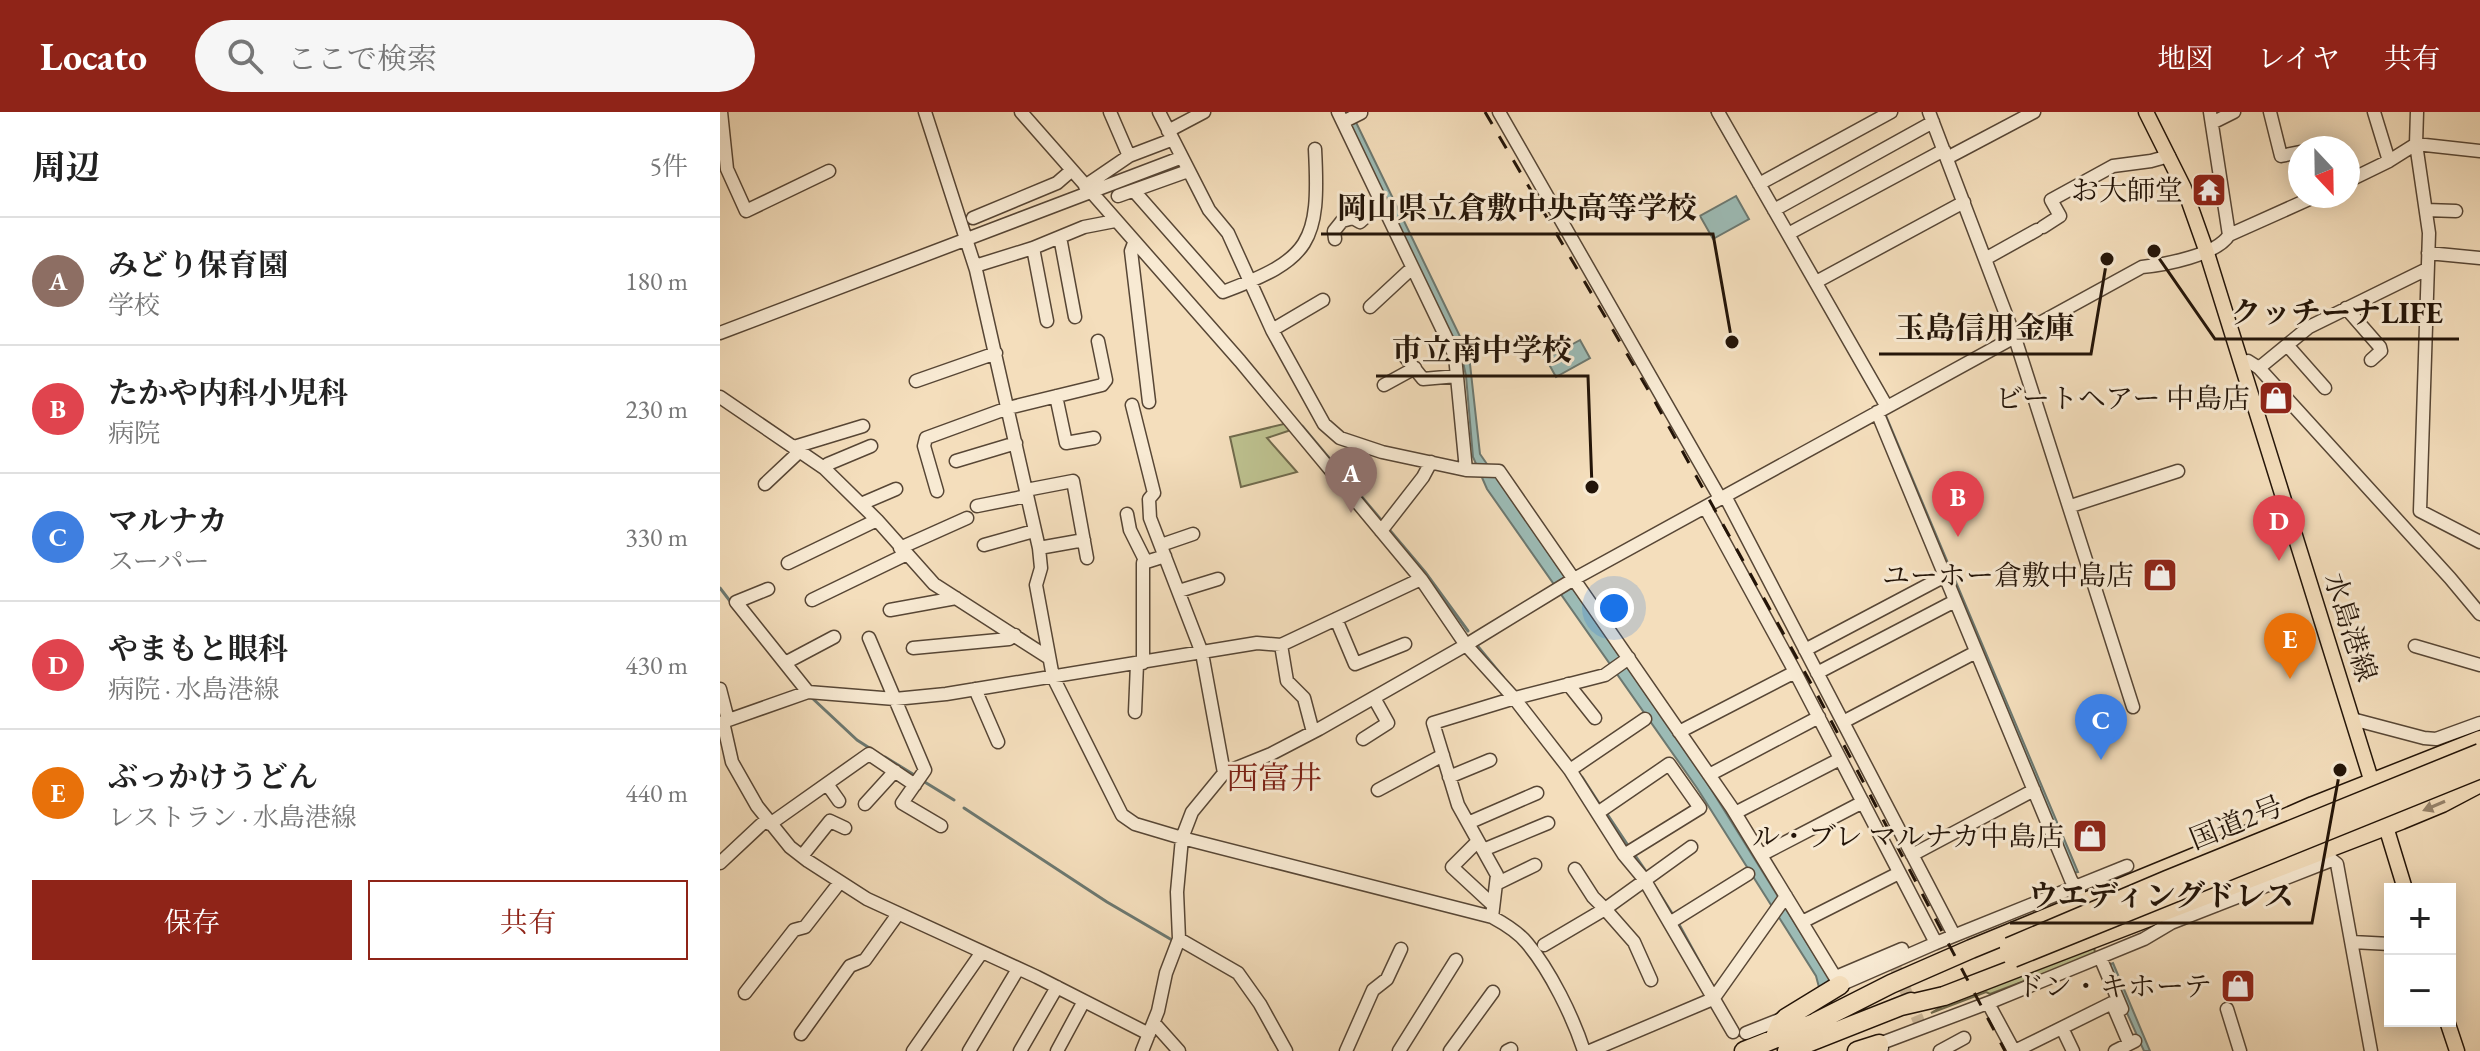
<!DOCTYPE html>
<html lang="ja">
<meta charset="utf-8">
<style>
body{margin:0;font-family:"EB Garamond","Noto Serif JP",serif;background:#f6f6f6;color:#222}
.controls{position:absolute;right:24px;bottom:24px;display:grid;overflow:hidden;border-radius:0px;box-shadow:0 4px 20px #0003}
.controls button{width:72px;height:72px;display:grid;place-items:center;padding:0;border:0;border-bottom:2px solid #e0e0e0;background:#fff;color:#222;font:40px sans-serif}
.compass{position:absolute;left:1568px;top:24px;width:72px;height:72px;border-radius:50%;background:#fff;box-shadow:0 4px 20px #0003;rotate:158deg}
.you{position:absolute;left:894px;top:496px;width:28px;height:28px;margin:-20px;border:6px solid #fff;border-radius:50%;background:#1a73e8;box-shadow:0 0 0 12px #1a73e833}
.badge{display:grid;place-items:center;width:52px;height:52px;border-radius:50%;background:#8f2418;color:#fff;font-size:26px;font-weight:700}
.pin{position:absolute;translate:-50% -66px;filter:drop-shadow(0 2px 4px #0008)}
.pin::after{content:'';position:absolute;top:42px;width:28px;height:24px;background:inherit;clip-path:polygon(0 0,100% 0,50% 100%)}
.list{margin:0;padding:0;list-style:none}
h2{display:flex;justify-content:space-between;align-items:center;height:104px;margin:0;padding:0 32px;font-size:34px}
h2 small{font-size:26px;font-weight:400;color:#767676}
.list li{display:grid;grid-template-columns:52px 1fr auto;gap:24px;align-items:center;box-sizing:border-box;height:128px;padding:0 32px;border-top:2px solid #e0e0e0}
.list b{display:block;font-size:30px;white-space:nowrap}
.list p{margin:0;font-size:26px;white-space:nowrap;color:#767676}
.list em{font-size:26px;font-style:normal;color:#767676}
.actions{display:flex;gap:16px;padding:24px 32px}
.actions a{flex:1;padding:18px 0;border:2px solid #8f2418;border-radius:0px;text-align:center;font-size:28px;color:#8f2418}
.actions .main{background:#8f2418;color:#fff}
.icon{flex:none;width:44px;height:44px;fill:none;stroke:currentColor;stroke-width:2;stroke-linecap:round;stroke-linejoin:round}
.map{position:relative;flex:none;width:1760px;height:939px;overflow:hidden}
header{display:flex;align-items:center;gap:48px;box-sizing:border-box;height:112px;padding:0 40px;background:#8f2418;color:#fff}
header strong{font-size:38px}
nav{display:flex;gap:44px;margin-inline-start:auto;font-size:28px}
.search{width:560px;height:72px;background:#f6f6f6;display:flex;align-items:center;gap:20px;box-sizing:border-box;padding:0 28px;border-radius:44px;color:#767676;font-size:30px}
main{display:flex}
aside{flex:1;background:#fff}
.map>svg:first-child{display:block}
.green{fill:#bdc18f;stroke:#706a4c;stroke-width:2}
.water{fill:#9cbbb5;stroke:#6c7870;stroke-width:2}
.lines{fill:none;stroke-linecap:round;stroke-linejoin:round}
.stream{stroke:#6c7870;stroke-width:3}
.minor-tunnel{stroke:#cab698;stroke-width:12;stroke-dasharray:12 6;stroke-linecap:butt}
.minor-casing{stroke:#574635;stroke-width:15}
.major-casing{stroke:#231408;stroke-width:17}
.highway-casing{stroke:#231408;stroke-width:21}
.minor{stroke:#f8ead3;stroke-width:12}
.major{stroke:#f4debc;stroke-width:14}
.highway{stroke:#f4debc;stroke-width:18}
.rail{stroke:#231408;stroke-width:3;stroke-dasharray:14 14;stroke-linecap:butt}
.highway-bridge-casing{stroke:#231408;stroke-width:21;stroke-linecap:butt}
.highway-bridge{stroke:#f4debc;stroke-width:18}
.oneway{fill:#96836b}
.labels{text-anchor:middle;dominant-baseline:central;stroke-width:6;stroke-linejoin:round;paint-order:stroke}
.poi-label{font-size:28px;fill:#231408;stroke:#f8ead3;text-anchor:end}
.street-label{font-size:28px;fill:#231408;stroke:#f8ead3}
.quarter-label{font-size:32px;fill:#7a1f14;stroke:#f8ead3}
.leader{fill:none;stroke:#231408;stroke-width:3}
.callout-dot{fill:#231408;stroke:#f8ead3;stroke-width:3}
.callout-label{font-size:30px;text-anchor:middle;font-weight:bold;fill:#231408;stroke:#f8ead3;stroke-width:6;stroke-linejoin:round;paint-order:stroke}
</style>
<header>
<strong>Locato</strong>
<div class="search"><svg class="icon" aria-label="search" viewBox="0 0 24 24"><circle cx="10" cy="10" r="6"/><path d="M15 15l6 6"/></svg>ここで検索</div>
<nav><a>地図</a><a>レイヤ</a><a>共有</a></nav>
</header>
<main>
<aside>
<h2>周辺<small>5件</small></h2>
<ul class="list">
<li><span class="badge" style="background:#8d6e63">A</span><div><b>みどり保育園</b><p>学校</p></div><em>180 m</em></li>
<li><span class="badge" style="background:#e0444e">B</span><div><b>たかや内科小児科</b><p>病院</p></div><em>230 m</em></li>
<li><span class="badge" style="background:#3f7fe0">C</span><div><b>マルナカ</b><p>スーパー</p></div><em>330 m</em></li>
<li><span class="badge" style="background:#e0444e">D</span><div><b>やまもと眼科</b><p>病院 · 水島港線</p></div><em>430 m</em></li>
<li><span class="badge" style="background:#e8710a">E</span><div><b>ぶっかけうどん</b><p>レストラン · 水島港線</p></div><em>440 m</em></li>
</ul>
<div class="actions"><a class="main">保存</a><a>共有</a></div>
</aside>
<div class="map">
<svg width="1760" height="939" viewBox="0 0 1760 939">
<rect width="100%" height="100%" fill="#f4debc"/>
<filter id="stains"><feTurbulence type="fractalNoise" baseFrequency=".0025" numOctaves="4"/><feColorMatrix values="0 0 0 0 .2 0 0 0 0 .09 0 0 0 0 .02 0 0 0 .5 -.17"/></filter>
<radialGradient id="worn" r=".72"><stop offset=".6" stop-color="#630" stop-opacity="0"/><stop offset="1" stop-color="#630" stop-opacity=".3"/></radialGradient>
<path class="green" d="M568,311l6,6 -27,9 30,34 -56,15 -11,-50z
M1374,835l1,5 -2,3 -103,39 -4,-2 -55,21 18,-11z"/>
<path class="water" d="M623,0h8l118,243 11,99 226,327 126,202 -12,8 -4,-15 -119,-188 -210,-299 -14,-32 -7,-81 -4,-19z
M991,0h3l165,287 199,473 -5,1 -196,-473z
M1016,84l13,23 -36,20 -13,-23z
M860,228l10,18 -34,19 -10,-18z
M1393,851l37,88h-6l-38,-85z"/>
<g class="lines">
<path class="stream" d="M582,314l80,95
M667,415l38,45 43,59
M0,476l13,17
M755,531l28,34
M91,585l46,43 14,9
M165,645l31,19
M862,665l20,31
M203,669l31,19
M244,696l143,94 65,38
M887,702l22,33
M914,742l11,16
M936,776l17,27
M957,809l35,64
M551,925l9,14"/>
<path class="minor-tunnel" d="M1175,854l25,58"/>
<g class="minor-casing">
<path id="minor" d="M1,0l6,57 19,42 83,-40
M205,0l51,158 63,278 2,20 -5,17 17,92 69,138 13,9 47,14 310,79c13,7 26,15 35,26 23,27 46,74 57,108
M301,0l219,249 181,218 45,66 48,53 56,72 54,85 20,24 89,153
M390,0l19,44
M439,0l50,98 19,23 44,97 52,94 16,14 42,14 84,18 33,1 233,337 108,177 96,-42 191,-77
M618,0l117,244 11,114
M779,0l221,386
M998,0l169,295
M1209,0l86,226 118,369
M1490,0l19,123
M1550,0l11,44 19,-4
M1654,0l15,49
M1697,0l-1,32 13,89 -9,278 60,31
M623,10l18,-9
M1492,11l22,-11
M448,19l36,-19
M1603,36h7
M1227,46l87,-46
M1628,69l41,-20 27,-17 64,7
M1039,72l132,-72
M365,74l44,-30 42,-16
M414,79l89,101c88,-33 97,-49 92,-143
M398,84l70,-25
M1054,98l159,-88
M1706,98l30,1
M253,106l84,-35 15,-13
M1323,115l17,-11 -9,-16 62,-34 38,-5 18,-5
M1068,122l156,-84
M340,125l15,80
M615,127l-1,-8 8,-10 11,-3 7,4 21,-19
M414,131l-3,8 18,151
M313,136l14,73
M1708,141l52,5
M1265,147l52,-29
M255,154l58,-18 51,-21 31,-6
M1096,170l148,-80
M650,195l42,-39
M1626,196l34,39 1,4 -10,9
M552,218l51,-30
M0,221l460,-175
M1567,233l38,43
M682,241l21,26 34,-3
M1521,251l7,-2 11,7 191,210 30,36
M1539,256l50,-41 118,-58
M196,269l80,-28
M664,273l31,-17
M336,284l10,47 28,-5
M0,285l104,71 53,52 57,64 115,74
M412,293l22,88 -5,6 1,19 52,135 22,120
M1157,300l194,468 8,12
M74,335l69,-21
M236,349l60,-18
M104,356l4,-4 43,-18
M45,372l35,-33
M306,378l47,-9 14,77
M217,379l-13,-45 2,-8 82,-30 94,-23 4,-5 -8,-39
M1005,384l229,439
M141,392l35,-15
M257,394l50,-10
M1351,394l107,-35
M985,395l88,161 143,275
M407,402l3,16 16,32
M661,419l42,-54 8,-15
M264,433l50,-14
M441,433l32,-11
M180,436l67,-30
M319,436l45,-8
M68,451l89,-43
M48,477l-32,13 72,90
M459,479l39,-12
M92,488l95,-46
M170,498l66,-12
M616,507l19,45 50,-20
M149,526l56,132 -23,33 39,23
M561,533l6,36 17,17 9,34
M1695,534l65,19
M193,536l96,-9 6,-4
M1085,538l140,-74
M65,551l49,-26
M423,551v-100l22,-7
M1097,561l138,-72
M848,572l27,34
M0,577l8,31
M255,577l23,53
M415,600l2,-48
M1632,607l72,19 12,1 44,-16
M3,610l9,40 25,44 33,41 18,14 59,38 170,78 112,57
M1123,610l133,-70
M0,611l88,-31 87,7 51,-5 311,-51 24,2 140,-66
M959,620l116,-60
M643,627l25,-16 -14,-25
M850,658l75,-51
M989,663l110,-58
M729,665l41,-17
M107,672l12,17
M658,678l65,-35
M145,692l30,-33
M879,700l70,-48 31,44 -76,47
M1015,701l105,-54
M748,711l69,-30
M50,712l99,-70 46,31
M758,729l-26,26 41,38
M763,738l65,-27
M1041,743l102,-53
M1192,743l122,-65
M82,744l28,-35 15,7
M0,751l46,-43
M776,772l39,-19
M772,805l5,-42 -39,-70 -25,-82 82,-25 90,-23 24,-17
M951,810l77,-48
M1082,810l97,-49
M459,827l59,34 22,31 26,47
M1632,830l38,2
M824,833l61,-36 -12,-12 -18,-28
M1380,845l22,52
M1116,865l66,-28
M931,868l-17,-38 -29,-33 86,-62
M25,881l49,-63 11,-3 35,-45
M1268,891l26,48
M1507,897l13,42
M434,911l25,28
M1342,916l11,23
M1026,921l38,-15
M81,922l49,-68 15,-6 33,-46
M1162,936l-3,-4 114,-43 151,-62 27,-16 161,-63 5,4 34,187
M193,939l69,-99
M249,939l49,-82
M300,939l37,-64
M337,939l27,-50
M422,939l16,-40 8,-38 13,-34 -2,-47 5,-54 10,-26 32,-39 47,-19 48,-25 147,-84 108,-66 568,-312c22,-2 75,-12 87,-32l87,-39
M626,939l27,-61 14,-11 14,-30
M679,939l57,-91
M730,939l43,-59
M787,939l4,-2
M870,939l118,-50 8,-6 70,-99
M1220,939l24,-13
M1295,939l97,-48 17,40
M1395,939l20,-10"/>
</g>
<g class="major-casing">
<path id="major" d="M1426,0l38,76 22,62 168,539
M1663,705l22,72
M1727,909l10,30"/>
</g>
<g class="highway-casing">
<path id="highway" d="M1181,894l43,-10 457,-176 41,-17 38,-20
M1096,910l75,-38 80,-35 241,-99 101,-44 167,-66
M1054,927l6,-15 6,-6 54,-33
M1024,939l83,-33
M1067,939l124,-49
M1137,939l22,-7"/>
</g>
<use href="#minor" class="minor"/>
<use href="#major" class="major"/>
<use href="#highway" class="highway"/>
<path class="rail" d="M765,0l169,288 164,296 187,355"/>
<g class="highway-bridge-casing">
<path id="highway-bridge" d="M1289,835l158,-67 313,-127
M1293,846l467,-189"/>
</g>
<use href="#highway-bridge" class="highway-bridge"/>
</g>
<defs><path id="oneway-solid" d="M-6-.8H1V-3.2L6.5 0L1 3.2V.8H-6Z" transform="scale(2)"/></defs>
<use class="oneway" href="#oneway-solid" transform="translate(1714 694) rotate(157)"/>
<defs>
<g id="temple-square" transform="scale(1.8)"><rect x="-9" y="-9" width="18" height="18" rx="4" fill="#8f2418" stroke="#f8ead3"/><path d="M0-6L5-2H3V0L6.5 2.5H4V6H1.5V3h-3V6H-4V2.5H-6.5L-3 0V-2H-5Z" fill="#fff"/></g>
<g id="shop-square" transform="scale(1.8)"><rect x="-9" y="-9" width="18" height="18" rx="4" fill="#8f2418" stroke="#f8ead3"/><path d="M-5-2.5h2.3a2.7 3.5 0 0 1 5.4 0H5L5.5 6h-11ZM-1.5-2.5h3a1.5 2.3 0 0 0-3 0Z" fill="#fff"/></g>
</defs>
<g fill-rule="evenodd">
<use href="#temple-square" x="1489" y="78"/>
<use href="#shop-square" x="1556" y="286"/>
<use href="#shop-square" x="1440" y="463"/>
<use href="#shop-square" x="1370" y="724"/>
<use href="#shop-square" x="1518" y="874"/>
</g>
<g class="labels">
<g class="poi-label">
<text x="1463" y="78">お大師堂</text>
<text x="1530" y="286">ビートヘアー 中島店</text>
<text x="1414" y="463">ユーホー倉敷中島店</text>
<text x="1344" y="724">ル・ブレ マルナカ中島店</text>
<text x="1492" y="874">ドン・キホーテ</text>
</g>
<g class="street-label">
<text transform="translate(1631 515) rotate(72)">水島港線</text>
<text transform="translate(1516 710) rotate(-22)">国道2号</text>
</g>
<g class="quarter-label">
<text x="554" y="666">西富井</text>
</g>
</g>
<path class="leader" d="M1012 230L993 122H601M1434 139L1495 227H1739M1387 147L1371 242H1159M872 375L868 264H656M1620 658L1592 811H1290"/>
<g class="callout-dot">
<circle cx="1012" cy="230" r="8"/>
<circle cx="1434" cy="139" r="8"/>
<circle cx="1387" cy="147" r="8"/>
<circle cx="872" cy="375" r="8"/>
<circle cx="1620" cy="658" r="8"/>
</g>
<g class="callout-label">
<text x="797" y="106">岡山県立倉敷中央高等学校</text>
<text x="1617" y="211">クッチーナLIFE</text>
<text x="1265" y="226">玉島信用金庫</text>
<text x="762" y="248">市立南中学校</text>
<text x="1441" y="794">ウエディングドレス</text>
</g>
<rect width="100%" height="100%" filter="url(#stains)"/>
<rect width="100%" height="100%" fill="url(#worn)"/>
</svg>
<div class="controls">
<button>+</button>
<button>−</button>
</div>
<svg class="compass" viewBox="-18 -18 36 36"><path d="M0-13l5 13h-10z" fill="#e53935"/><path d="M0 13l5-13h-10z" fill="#767676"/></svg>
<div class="you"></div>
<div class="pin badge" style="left:631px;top:401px;background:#8d6e63">A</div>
<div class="pin badge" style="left:1238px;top:425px;background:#e0444e">B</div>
<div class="pin badge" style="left:1381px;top:648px;background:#3f7fe0">C</div>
<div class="pin badge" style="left:1559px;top:449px;background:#e0444e">D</div>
<div class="pin badge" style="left:1570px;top:567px;background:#e8710a">E</div>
</div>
</main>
